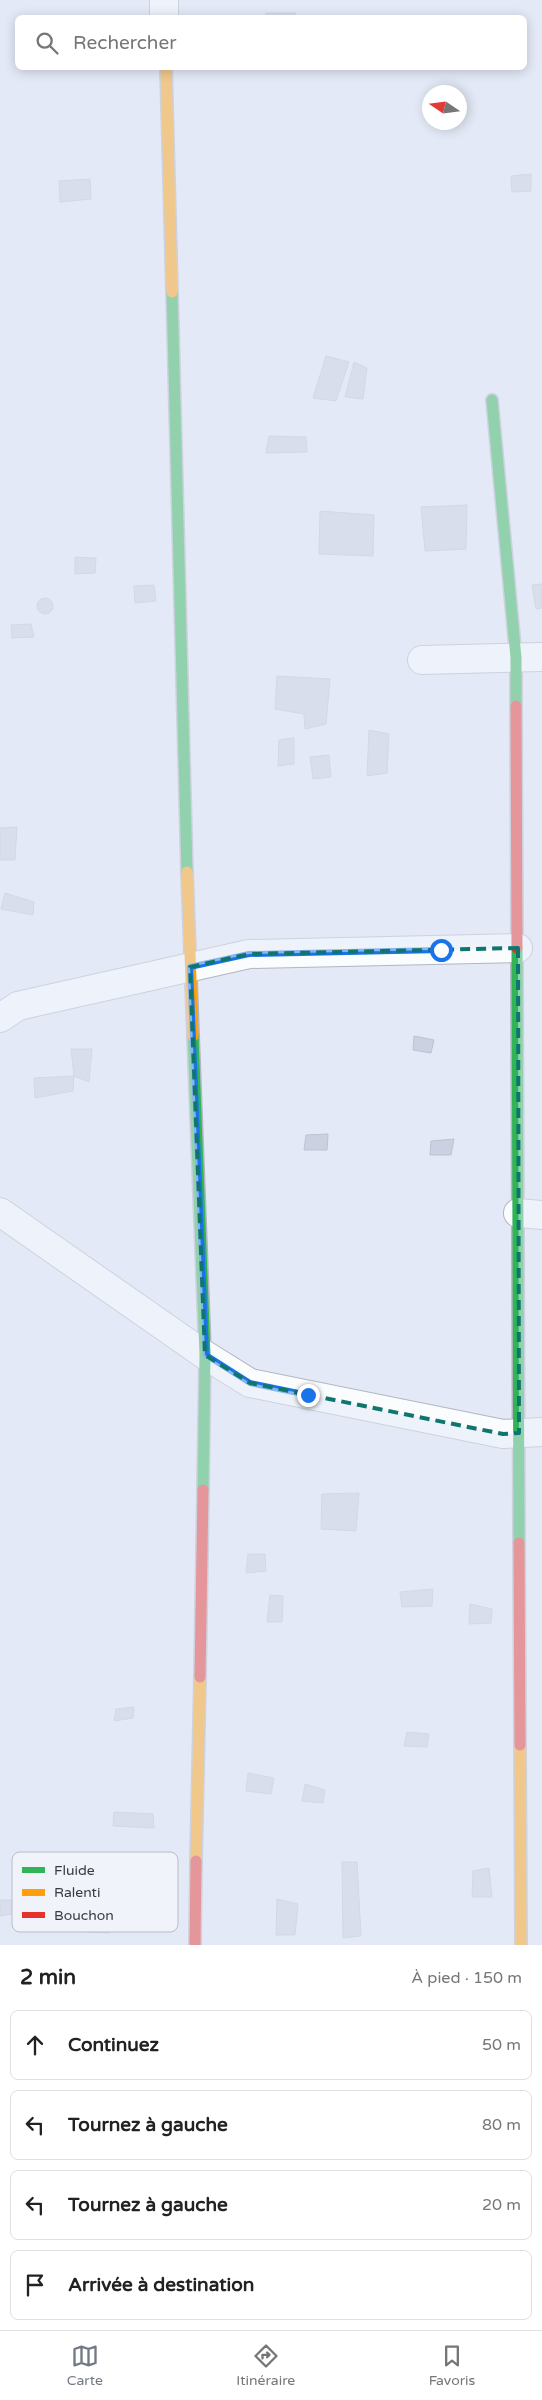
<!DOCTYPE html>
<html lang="fr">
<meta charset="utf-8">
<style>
body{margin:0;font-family:"Varela Round",sans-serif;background:#f2f2f2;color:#222}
.compass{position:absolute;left:422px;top:85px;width:45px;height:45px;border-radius:50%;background:#fff;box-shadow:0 2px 12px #0003;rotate:283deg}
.stop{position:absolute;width:15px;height:15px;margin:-11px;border:4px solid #1a73e8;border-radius:50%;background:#fff}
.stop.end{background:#1a73e8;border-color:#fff;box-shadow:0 1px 5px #0008}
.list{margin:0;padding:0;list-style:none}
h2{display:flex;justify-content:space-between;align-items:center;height:65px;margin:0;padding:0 20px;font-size:21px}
h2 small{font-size:16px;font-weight:400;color:#767676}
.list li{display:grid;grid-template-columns:32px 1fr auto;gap:15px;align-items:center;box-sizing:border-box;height:70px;margin:0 10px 10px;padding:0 10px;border:1px solid #e0e0e0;border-radius:8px}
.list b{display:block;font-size:19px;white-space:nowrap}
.list em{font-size:16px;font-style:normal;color:#767676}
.icon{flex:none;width:28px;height:28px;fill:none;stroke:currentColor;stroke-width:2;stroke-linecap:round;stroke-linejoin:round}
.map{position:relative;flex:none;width:542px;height:1945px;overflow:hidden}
.search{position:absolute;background:#fff;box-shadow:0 2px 12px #0003;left:15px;right:15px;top:15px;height:55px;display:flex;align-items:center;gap:12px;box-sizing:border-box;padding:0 18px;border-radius:8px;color:#767676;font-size:19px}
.sheet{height:385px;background:#fff}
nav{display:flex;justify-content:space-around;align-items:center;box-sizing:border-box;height:70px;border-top:1px solid #e0e0e0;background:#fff;font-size:14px;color:#767676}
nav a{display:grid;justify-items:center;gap:2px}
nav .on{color:#727884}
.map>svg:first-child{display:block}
.building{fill:#cbd1e0;stroke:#bec3ce}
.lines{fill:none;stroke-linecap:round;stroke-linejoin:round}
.street-casing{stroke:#b2b6c1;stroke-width:30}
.fast-casing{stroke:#b2b6c1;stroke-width:14}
.slow-casing{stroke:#b2b6c1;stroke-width:14}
.jam-casing{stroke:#b2b6c1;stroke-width:14}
.street{stroke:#fbfcfe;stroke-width:28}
.fast{stroke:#30b455;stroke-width:11}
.slow{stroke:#ff9f0a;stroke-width:11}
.jam{stroke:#e5322d;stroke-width:11}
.route{stroke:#1a73e8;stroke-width:6}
.marked{fill:none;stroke:#0f766e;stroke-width:4;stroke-dasharray:10 6;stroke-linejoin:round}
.key{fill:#f0f3f9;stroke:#b8bcc3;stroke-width:1}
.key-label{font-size:14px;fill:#353b46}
</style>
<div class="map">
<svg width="542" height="1945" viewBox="0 0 542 1945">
<rect width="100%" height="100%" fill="#e3e9f6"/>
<path class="building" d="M266,13h29v5h-29z
M531,174v17l-19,1 -1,-16z
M90,179l1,20 -31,3 -1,-21z
M326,356l23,6 -13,39 -23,-3z
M354,362l13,6 -4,31 -18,-2z
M269,436l37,1 1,15 -41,1z
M467,505l-1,44 -41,2 -4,-44z
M320,511l54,4 -1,41 -54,-2z
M75,557l21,1 -1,15 -20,1z
M542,584v24l-6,1 -4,-24z
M154,585l2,16 -21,2 -1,-17z
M37 606a8 8 0 1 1 16 0a8 8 0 1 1-16 0Z
M31,624l3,13 -22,1 -1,-13z
M277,676l53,3 -4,45 -21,5 -1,-15 -29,-5z
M369,730l20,4 -2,39 -20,3z
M294,738v26l-16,2 1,-26z
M329,755l2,22 -18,2 -3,-22z
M17,827l-2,33h-15v-32z
M5,893l29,9 -1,13 -32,-6z
M414,1036l20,4 -3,13 -18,-3z
M71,1049h21l-3,33 -15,-6z
M74,1076l-1,15 -38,7 -1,-20z
M328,1134l-1,16h-23l2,-15z
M454,1139l-3,16h-21l1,-14z
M359,1493l-3,38 -35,-2 1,-35z
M248,1554h17l1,17 -20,2z
M433,1589l-1,17 -30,1 -2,-15z
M270,1595l13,1 -1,26h-15z
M470,1604l22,5 -1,14 -22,1z
M134,1707l-1,11 -19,3 2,-12z
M407,1732l22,2 -2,13 -23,-1z
M248,1773l26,5 -3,16 -25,-3z
M305,1784l20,6 -2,13 -21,-2z
M114,1812l39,2 1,14 -41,-2z
M342,1862h15l4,74 -18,2z
M489,1868l3,29h-20l1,-26z
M277,1899l21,5 -3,31h-19z
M0,1900h14l4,13 -18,3z
M82,1902l27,1v30l-23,-1z"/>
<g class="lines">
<g class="street-casing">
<path id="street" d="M164,0v18
M422,660l120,-3
M0,1018l18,-12 231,-52 269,-6
M0,1212l205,143 45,28 253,51 39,-2
M518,1213l24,2"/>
</g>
<g class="fast-casing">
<path id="fast" d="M172,292l15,580
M492,400l24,258v48
M517,948l2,595
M193,1036l12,319 -2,135"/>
</g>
<g class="slow-casing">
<path id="slow" d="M166,68l6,224
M187,872l6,164
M520,1745l1,200
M196,1861l4,-184"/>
</g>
<g class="jam-casing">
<path id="jam" d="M516,706l1,242
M519,1543l1,202
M200,1677l3,-187
M195,1945l1,-84"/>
</g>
<use href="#street" class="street"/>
<use href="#fast" class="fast"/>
<use href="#slow" class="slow"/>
<use href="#jam" class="jam"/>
</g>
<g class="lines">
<path class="route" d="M308,1395l-58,-12 -44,-28 -16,-388 59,-13 192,-4"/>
</g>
<path d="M0 0H542V1945H0ZM518,948l1,485 -16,1 -253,-51 -45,-28 -15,-388 59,-13z" fill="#e3e9f6" fill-opacity=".55" fill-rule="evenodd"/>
<path class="marked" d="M518,948l1,485 -16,1 -253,-51 -45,-28 -15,-388 59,-13z"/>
<rect x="12" y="1852" width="166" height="80" rx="8" class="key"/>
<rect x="22" y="1867" width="23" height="6" fill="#30b455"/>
<rect x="22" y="1889" width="23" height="7" fill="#ff9f0a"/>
<rect x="22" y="1912" width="23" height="6" fill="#e5322d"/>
<g class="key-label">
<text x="54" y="1875">Fluide</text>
<text x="54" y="1897">Ralenti</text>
<text x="54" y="1920">Bouchon</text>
</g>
</svg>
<svg class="compass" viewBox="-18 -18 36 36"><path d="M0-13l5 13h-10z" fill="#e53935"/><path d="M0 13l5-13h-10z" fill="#767676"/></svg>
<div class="stop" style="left:441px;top:950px"></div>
<div class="stop end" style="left:308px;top:1395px"></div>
<div class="search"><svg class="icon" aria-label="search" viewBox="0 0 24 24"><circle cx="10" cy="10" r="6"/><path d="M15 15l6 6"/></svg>Rechercher</div>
</div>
<section class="sheet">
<h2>2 min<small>À pied · 150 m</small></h2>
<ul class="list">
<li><svg class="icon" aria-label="ahead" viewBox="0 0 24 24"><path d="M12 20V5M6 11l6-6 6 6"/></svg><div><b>Continuez</b></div><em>50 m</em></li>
<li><svg class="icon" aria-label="left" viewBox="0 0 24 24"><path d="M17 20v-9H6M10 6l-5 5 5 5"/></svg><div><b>Tournez à gauche</b></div><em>80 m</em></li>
<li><svg class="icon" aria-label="left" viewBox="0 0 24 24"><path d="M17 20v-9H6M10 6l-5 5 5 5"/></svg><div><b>Tournez à gauche</b></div><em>20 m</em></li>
<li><svg class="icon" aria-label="arrive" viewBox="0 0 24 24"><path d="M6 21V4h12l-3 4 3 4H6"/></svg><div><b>Arrivée à destination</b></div></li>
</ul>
</section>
<nav>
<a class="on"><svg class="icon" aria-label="map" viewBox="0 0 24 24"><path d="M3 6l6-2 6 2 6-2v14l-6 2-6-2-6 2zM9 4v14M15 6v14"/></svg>Carte</a>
<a><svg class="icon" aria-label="directions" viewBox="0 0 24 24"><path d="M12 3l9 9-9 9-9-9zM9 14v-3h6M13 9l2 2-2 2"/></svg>Itinéraire</a>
<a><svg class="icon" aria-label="saved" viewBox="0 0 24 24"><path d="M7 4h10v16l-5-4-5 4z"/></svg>Favoris</a>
</nav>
